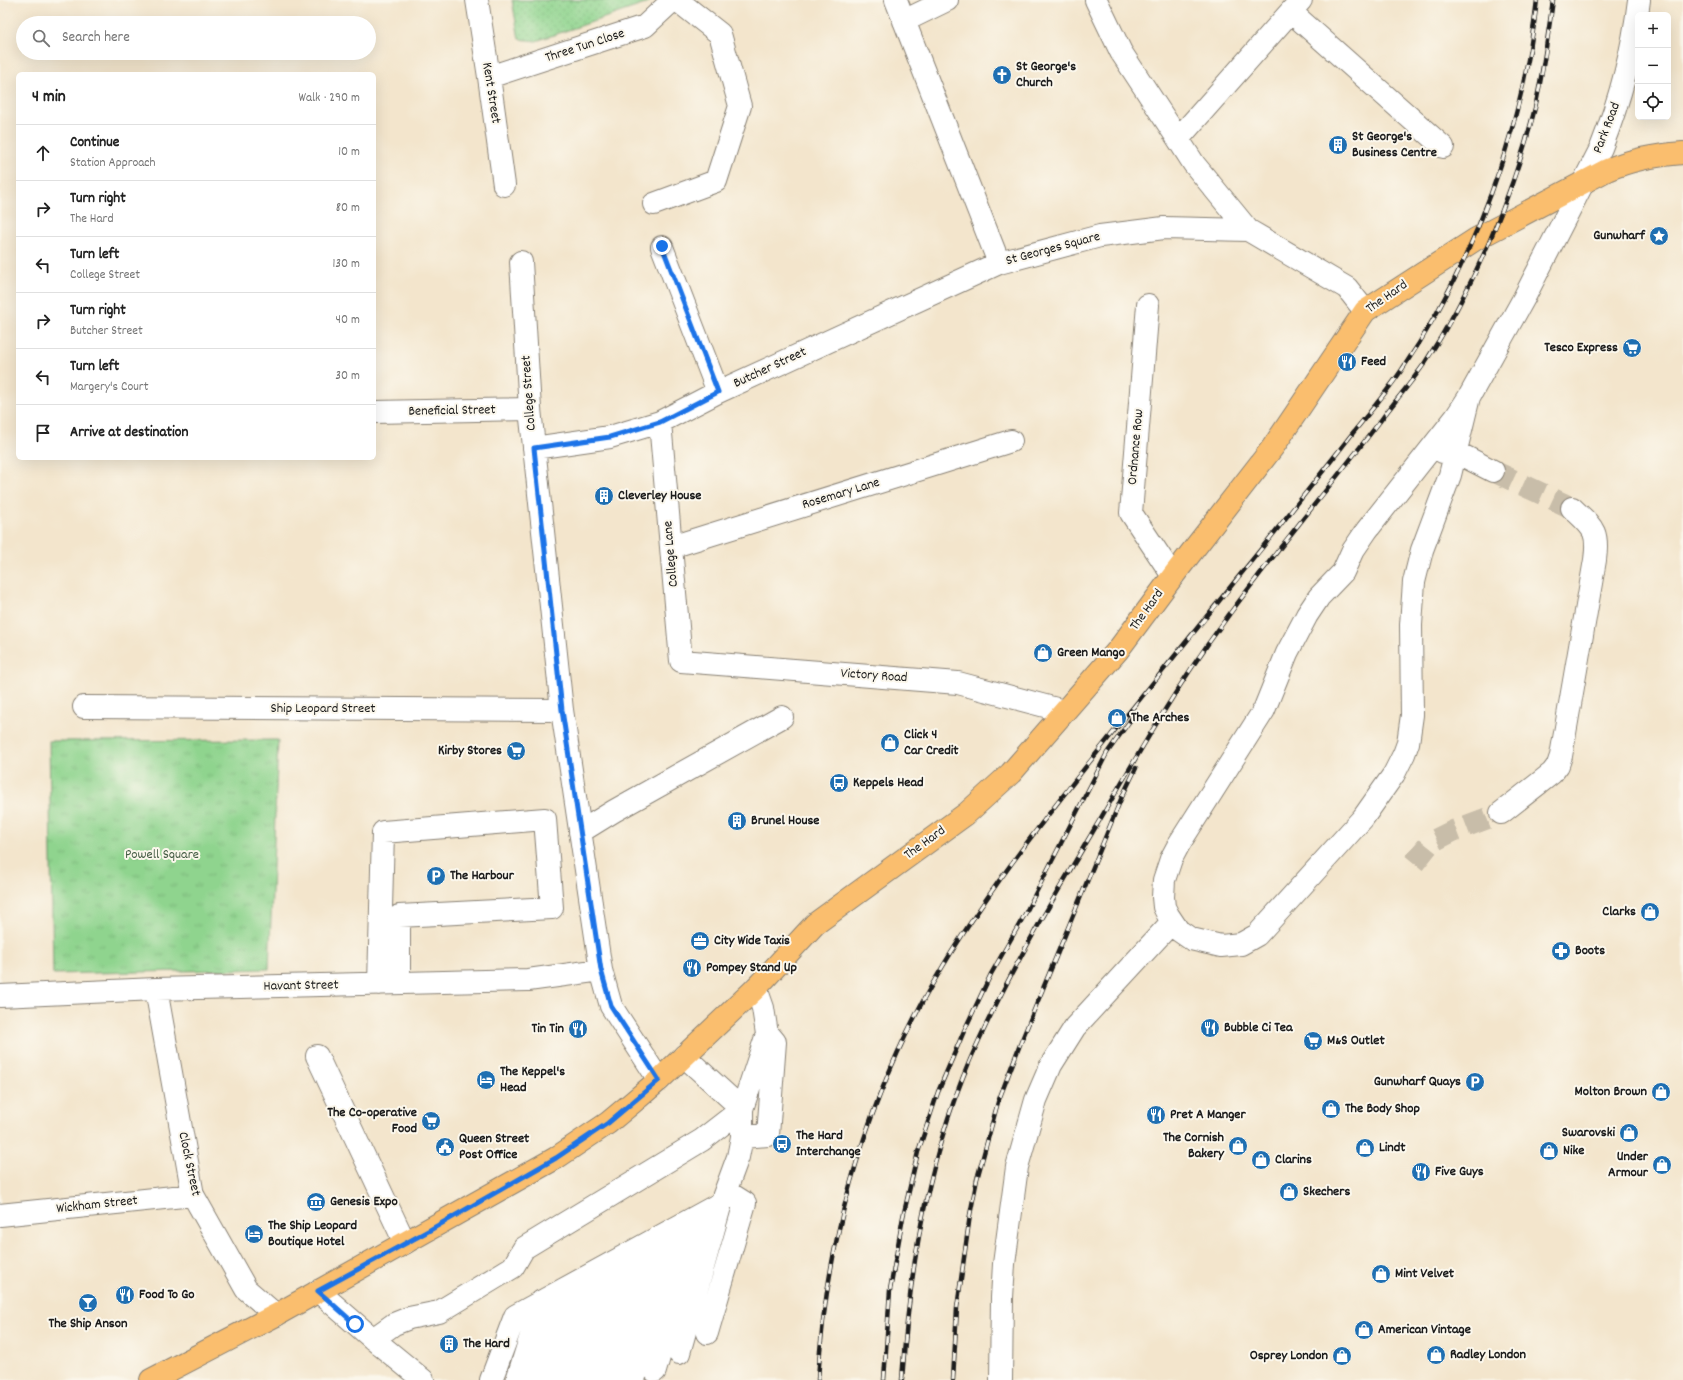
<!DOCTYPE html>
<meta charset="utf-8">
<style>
body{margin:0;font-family:Dekko,sans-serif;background:#f2f2f2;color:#222}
.controls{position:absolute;right:12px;top:12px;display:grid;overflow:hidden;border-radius:6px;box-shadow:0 4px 16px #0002}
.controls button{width:36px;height:36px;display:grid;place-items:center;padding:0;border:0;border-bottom:1px solid #e0e0e0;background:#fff;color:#222;font:20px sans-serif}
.stop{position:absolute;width:12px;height:12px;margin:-9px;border:3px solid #1a73e8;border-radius:50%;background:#fff}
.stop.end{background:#1a73e8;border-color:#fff;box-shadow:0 1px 4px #0008}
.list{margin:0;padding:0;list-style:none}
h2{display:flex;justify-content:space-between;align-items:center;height:52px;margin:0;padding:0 16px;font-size:17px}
h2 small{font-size:13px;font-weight:400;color:#767676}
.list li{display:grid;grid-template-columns:26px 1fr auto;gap:12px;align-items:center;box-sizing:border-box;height:56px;padding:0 16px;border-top:1px solid #e0e0e0}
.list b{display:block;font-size:15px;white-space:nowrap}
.list p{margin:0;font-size:13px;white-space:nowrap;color:#767676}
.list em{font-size:13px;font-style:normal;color:#767676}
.icon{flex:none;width:22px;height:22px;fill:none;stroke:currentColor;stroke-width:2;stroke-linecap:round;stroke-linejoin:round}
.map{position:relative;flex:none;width:1683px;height:1380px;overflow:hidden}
.search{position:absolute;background:#fff;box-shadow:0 4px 16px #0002;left:16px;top:16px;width:360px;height:44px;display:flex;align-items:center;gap:10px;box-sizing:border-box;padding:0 14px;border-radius:22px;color:#767676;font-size:15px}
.panel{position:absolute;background:#fff;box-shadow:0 4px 16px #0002;left:16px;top:72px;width:360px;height:388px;border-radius:6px}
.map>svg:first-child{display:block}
.grass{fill:url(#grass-dots);stroke:#567855}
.park{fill:url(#park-tufts);stroke:#567855}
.pier{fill:#f3e5cc}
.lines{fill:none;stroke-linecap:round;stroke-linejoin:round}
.minor-tunnel{stroke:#c8bda9;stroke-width:22;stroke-dasharray:22 11;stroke-linecap:butt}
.minor-casing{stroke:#888074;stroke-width:24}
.major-casing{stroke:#888074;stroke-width:24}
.minor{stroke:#fff;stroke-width:22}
.major{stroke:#fabe6e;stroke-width:22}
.rail-casing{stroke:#1c1c1c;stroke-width:4.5}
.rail{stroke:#fbf7ec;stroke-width:3;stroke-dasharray:9;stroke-linecap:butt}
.route{stroke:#1a73e8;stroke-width:5}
.labels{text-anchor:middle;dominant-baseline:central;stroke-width:4;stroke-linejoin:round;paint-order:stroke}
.street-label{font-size:14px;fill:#1c1c1c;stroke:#fbf7ec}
.poi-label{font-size:14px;font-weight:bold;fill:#1c1c1c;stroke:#fbf7ec;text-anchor:start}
.park-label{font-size:14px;fill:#445c44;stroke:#fbf7ec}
</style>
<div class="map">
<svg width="1683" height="1380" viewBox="0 0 1683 1380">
<defs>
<pattern id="grass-dots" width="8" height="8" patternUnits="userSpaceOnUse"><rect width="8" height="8" fill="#8fd48e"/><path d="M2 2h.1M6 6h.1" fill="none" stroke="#7bb57a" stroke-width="1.8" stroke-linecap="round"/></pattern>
<pattern id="park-tufts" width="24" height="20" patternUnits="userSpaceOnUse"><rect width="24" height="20" fill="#8fd48e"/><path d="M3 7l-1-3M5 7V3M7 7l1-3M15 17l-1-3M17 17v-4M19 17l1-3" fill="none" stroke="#7bb57a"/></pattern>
</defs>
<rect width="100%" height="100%" fill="#fbf7ec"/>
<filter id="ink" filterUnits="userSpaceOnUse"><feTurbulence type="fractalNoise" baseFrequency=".025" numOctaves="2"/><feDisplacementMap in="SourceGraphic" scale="8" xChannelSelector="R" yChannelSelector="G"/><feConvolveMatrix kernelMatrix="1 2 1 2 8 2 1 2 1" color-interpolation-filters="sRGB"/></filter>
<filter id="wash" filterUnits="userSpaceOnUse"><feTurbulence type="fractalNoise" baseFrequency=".012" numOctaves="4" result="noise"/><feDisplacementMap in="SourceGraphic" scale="16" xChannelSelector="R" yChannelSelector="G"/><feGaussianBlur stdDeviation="0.9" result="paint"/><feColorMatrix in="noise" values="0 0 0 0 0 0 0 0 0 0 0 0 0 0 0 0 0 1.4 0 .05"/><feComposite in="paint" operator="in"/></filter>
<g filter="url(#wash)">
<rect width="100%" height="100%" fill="#f3e5cc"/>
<path class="grass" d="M512,0h137l-1,3 -112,38 -17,-2z"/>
<path class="park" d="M278,740l-9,229 -216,5 -4,-233z"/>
<path class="pier" d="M885,1058l132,48 -33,127 -9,79v68h-216l39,-123z"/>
</g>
<g filter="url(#ink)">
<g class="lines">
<path class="minor-tunnel" d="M1493,471l79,37
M1414,863l17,-21 22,-11 48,-18"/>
<g class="minor-casing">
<path id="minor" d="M477,0l12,77 15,108
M896,0l103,263
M1096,0l25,52 57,87 16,25 54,66
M1291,12l152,135
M904,21l43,-21
M489,77l156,-51 28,-26
M1178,139l123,-139
M654,204l62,-23 24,-75 -20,-72 -43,-34
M662,247l56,145
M521,262l9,147 32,301 39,260 10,36 48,74
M1148,305l-17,208 42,63
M1469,397l-19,78 -28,75 -8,32 -3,43 1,90 -4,28 -4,11 -10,20 -31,44 -106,117 -16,9 -20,2 -30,-7 -13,-9 -10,-15 -4,-8 -1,-10 1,-17 7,-21 8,-15 85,-134 23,-57 20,-38 12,-18 24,-25 9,-20 15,-22 89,-113 13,-20 55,-99 77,-150c19,-48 32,-97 38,-148
M374,412l156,-3
M660,422l21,239 277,22 106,28
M534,448l76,-11 50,-15 58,-30 281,-129 101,-27 64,-8 84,2 99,58 18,23
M1443,452h13l37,19
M671,547l340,-106
M84,707l478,3
M1501,813l51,-40 6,-8 3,-9 34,-196c4,-30 -2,-32 -23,-52
M580,832l34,-21 168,-94
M379,984l4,-152 162,-13 7,89 -153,8v67
M156,989l37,206 53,94 30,26
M0,996l156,-7 372,-9 73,-10
M317,1056l88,187
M684,1056l58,53
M742,1137l26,-2 7,-93 -5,-6
M0,1215l193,-20
M318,1291l55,48 50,41
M707,1333l38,-130 -19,-12
M373,1339l21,-15 15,-6 30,-6 74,-45 11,-19 178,-108 40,-31
M679,1353l42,-150
M655,1371l45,-156
M491,1380l24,-64 206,-113 17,-46 4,-20v-28l25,-75 -4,-26 -7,-20
M517,1380l25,-79
M536,1380l28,-91
M556,1380l31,-103
M576,1380l37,-117
M597,1380l40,-130
M615,1380l42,-142
M634,1380l44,-153
M1001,1380l1,-82 2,-34 13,-97 19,-67 15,-35 24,-38 97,-105"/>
</g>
<g class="major-casing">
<path id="major" d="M151,1380l125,-65 280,-157 52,-35 24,-20 27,-23 97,-92 59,-64 151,-110 45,-41 107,-123 55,-74 100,-129 92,-136 111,-72 131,-69c25,-11 49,-15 76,-17"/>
</g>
<use href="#minor" class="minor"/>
<use href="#major" class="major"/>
<g class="rail-casing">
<path id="rail" d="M818,1380c7,-132 44,-265 106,-381 55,-100 128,-190 199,-279 52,-64 104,-128 155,-192 25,-32 50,-63 74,-94 17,-21 34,-41 49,-63 73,-107 122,-243 136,-371
M884,1380l6,-90 13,-73 15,-65 20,-60 26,-61 27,-57 33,-58 83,-163 27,-38
M902,1380c8,-116 27,-234 77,-340 34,-74 75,-143 116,-212 41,-70 80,-140 128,-205 50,-69 106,-135 158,-203 14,-19 30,-37 43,-56 49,-74 89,-169 111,-256 8,-36 13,-72 18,-108
M953,1380l4,-72 13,-93 7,-36 21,-77 23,-60 100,-243 15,-31"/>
</g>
<use href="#rail" class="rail"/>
</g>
</g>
<g class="lines" filter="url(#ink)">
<path class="route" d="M355,1324l-37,-33 112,-61 126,-72 52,-35 51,-43 -48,-74 -10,-36 -39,-260 -28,-262 76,-11 50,-15 58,-30 -56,-146"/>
</g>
<defs>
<g id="church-disc" transform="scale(1)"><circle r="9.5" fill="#1f6fb2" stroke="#fbf7ec"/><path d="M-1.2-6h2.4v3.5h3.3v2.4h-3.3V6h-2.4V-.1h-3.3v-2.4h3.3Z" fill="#fff"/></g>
<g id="building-disc" transform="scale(1)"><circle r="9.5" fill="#1f6fb2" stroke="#fbf7ec"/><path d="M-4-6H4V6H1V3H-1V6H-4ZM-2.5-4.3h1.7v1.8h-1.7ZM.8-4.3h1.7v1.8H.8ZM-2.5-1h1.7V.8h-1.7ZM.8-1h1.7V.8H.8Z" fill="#fff"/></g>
<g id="sight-disc" transform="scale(1)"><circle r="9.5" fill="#1f6fb2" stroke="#fbf7ec"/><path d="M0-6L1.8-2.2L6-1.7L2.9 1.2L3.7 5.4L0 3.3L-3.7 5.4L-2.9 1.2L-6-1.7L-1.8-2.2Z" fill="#fff"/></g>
<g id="supermarket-disc" transform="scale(1)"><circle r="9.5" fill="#1f6fb2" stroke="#fbf7ec"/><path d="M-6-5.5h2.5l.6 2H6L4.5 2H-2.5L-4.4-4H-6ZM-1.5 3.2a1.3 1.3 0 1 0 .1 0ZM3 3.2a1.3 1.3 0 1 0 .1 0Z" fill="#fff"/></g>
<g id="restaurant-disc" transform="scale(1)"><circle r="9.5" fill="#1f6fb2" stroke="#fbf7ec"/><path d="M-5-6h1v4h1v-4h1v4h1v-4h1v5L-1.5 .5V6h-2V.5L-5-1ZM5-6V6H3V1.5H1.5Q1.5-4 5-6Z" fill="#fff"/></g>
<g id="shop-disc" transform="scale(1)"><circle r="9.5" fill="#1f6fb2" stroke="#fbf7ec"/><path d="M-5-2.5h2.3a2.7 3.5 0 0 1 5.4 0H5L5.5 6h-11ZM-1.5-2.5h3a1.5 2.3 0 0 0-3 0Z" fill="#fff"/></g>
<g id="bus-disc" transform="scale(1)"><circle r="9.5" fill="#1f6fb2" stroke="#fbf7ec"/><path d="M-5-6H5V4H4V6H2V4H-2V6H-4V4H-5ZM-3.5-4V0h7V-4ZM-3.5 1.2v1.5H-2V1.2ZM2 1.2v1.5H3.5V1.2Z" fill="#fff"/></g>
<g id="parking-disc" transform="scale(1)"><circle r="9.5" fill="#1f6fb2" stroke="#fbf7ec"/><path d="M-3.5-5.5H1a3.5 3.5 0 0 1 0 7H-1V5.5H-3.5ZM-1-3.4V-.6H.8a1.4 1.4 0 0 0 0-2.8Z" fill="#fff"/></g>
<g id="office-disc" transform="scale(1)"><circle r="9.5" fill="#1f6fb2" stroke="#fbf7ec"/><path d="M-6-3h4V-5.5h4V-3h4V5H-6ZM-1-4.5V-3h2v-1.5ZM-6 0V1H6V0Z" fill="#fff"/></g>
<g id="pharmacy-disc" transform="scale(1)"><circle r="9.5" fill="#1f6fb2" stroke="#fbf7ec"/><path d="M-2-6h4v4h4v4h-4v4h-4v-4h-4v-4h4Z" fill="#fff"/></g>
<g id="hotel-disc" transform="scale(1)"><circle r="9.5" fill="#1f6fb2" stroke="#fbf7ec"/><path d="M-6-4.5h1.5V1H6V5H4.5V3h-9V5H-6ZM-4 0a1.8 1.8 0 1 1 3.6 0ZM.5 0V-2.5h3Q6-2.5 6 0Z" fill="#fff"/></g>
<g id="civic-disc" transform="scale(1)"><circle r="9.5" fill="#1f6fb2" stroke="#fbf7ec"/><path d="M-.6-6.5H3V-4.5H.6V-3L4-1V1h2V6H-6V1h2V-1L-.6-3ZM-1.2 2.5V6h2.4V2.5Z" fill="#fff"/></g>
<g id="museum-disc" transform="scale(1)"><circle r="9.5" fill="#1f6fb2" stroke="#fbf7ec"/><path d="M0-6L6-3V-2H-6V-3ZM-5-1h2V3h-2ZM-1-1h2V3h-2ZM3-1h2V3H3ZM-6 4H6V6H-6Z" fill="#fff"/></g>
<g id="bar-disc" transform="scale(1)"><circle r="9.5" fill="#1f6fb2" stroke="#fbf7ec"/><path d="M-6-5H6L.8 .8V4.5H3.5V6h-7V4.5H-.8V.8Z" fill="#fff"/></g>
</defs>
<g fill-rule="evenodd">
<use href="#church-disc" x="1002" y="75"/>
<use href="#building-disc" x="1338" y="145"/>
<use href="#sight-disc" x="1659" y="236"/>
<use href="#supermarket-disc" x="1632" y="348"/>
<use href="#restaurant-disc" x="1347" y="362"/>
<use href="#building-disc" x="604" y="496"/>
<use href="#shop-disc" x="1043" y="653"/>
<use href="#shop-disc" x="1117" y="718"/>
<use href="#shop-disc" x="890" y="743"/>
<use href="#supermarket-disc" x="516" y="751"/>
<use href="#bus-disc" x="839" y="783"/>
<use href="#building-disc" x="737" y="821"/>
<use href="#parking-disc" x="436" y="876"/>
<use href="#shop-disc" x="1650" y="912"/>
<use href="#office-disc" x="700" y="941"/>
<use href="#pharmacy-disc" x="1561" y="951"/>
<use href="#restaurant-disc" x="692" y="968"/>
<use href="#restaurant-disc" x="1210" y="1028"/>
<use href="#restaurant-disc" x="578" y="1029"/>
<use href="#supermarket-disc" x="1313" y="1041"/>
<use href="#hotel-disc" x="486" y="1080"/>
<use href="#parking-disc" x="1475" y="1082"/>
<use href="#shop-disc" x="1661" y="1092"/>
<use href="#shop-disc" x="1331" y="1109"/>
<use href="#restaurant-disc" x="1156" y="1115"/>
<use href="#supermarket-disc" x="431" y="1121"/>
<use href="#shop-disc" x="1629" y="1133"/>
<use href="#bus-disc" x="782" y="1144"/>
<use href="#shop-disc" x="1238" y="1146"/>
<use href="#civic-disc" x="445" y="1147"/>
<use href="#shop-disc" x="1365" y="1148"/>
<use href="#shop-disc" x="1549" y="1151"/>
<use href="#shop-disc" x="1261" y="1160"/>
<use href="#shop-disc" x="1662" y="1165"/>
<use href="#restaurant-disc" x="1421" y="1172"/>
<use href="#shop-disc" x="1289" y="1192"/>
<use href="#museum-disc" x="316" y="1202"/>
<use href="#hotel-disc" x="254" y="1234"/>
<use href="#shop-disc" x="1381" y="1274"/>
<use href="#restaurant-disc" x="125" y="1295"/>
<use href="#bar-disc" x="88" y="1303"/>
<use href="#shop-disc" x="1364" y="1330"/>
<use href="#building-disc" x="449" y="1344"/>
<use href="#shop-disc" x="1436" y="1355"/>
<use href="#shop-disc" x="1342" y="1356"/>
</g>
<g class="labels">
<g class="street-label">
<text transform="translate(585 46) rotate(-18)">Three Tun Close</text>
<text transform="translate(491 93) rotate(81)">Kent Street</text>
<text transform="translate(1607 128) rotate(-69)">Park Road</text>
<text transform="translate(1053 249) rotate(-15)">St Georges Square</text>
<text transform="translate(1387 297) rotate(-35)">The Hard</text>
<text transform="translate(770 368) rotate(-25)">Butcher Street</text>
<text transform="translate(529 393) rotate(-94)">College Street</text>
<text transform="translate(452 411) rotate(-1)">Beneficial Street</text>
<text transform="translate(1136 447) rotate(-85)">Ordnance Row</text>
<text transform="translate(841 494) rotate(-17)">Rosemary Lane</text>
<text transform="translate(671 554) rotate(-95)">College Lane</text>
<text transform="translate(1147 610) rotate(-54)">The Hard</text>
<text transform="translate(874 676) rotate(4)">Victory Road</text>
<text x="323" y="709">Ship Leopard Street</text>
<text transform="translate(925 843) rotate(-36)">The Hard</text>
<text transform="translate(301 986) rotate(-1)">Havant Street</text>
<text transform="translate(189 1164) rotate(78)">Clock Street</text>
<text transform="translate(97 1205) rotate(-6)">Wickham Street</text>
</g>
<g class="poi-label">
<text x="1016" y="67">St George's<tspan x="1016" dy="16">Church</tspan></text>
<text x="1352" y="137">St George's<tspan x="1352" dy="16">Business Centre</tspan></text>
<text x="1645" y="236" text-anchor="end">Gunwharf</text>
<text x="1618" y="348" text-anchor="end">Tesco Express</text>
<text x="1361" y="362">Feed</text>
<text x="618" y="496">Cleverley House</text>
<text x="1057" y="653">Green Mango</text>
<text x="1131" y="718">The Arches</text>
<text x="904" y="735">Click 4<tspan x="904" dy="16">Car Credit</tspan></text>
<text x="502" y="751" text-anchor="end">Kirby Stores</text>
<text x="853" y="783">Keppels Head</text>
<text x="751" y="821">Brunel House</text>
<text x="450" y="876">The Harbour</text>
<text x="1636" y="912" text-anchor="end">Clarks</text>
<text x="714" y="941">City Wide Taxis</text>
<text x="1575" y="951">Boots</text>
<text x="706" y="968">Pompey Stand Up</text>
<text x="1224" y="1028">Bubble Ci Tea</text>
<text x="564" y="1029" text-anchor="end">Tin Tin</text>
<text x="1327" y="1041">M&amp;S Outlet</text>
<text x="500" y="1072">The Keppel's<tspan x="500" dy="16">Head</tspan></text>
<text x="1461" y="1082" text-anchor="end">Gunwharf Quays</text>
<text x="1647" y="1092" text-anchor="end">Molton Brown</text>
<text x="1345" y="1109">The Body Shop</text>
<text x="417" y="1113" text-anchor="end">The Co-operative<tspan x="417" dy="16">Food</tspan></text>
<text x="1170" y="1115">Pret A Manger</text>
<text x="1615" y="1133" text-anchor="end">Swarovski</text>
<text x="796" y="1136">The Hard<tspan x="796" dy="16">Interchange</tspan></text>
<text x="1224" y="1138" text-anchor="end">The Cornish<tspan x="1224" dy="16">Bakery</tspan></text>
<text x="459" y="1139">Queen Street<tspan x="459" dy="16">Post Office</tspan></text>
<text x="1379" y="1148">Lindt</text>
<text x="1563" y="1151">Nike</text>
<text x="1648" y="1157" text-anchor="end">Under<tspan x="1648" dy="16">Armour</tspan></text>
<text x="1275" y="1160">Clarins</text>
<text x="1435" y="1172">Five Guys</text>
<text x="1303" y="1192">Skechers</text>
<text x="330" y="1202">Genesis Expo</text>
<text x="268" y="1226">The Ship Leopard<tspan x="268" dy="16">Boutique Hotel</tspan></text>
<text x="1395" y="1274">Mint Velvet</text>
<text x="139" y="1295">Food To Go</text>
<text x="88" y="1324" text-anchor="middle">The Ship Anson</text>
<text x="1378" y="1330">American Vintage</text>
<text x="463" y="1344">The Hard</text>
<text x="1450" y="1355">Radley London</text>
<text x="1328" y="1356" text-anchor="end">Osprey London</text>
</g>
<g class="park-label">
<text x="162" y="855">Powell Square</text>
</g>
</g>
</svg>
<div class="controls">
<button>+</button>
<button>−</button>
<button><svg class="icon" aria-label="locate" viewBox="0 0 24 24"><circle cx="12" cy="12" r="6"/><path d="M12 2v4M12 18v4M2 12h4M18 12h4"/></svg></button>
</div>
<div class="stop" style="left:355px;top:1324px"></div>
<div class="stop end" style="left:662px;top:246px"></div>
<div class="search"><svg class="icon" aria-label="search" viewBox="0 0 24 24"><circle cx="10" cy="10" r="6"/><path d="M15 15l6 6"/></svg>Search here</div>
<section class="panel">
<h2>4 min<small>Walk · 290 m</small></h2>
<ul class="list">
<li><svg class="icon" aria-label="ahead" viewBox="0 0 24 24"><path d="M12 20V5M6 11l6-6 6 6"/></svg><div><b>Continue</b><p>Station Approach</p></div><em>10 m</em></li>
<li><svg class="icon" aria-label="right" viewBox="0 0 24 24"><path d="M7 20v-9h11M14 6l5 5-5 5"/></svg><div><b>Turn right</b><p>The Hard</p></div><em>80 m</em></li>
<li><svg class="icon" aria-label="left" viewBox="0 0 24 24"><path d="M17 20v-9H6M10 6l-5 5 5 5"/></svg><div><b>Turn left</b><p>College Street</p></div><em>130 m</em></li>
<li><svg class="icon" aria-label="right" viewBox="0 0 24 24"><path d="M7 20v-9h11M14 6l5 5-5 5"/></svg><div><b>Turn right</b><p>Butcher Street</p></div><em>40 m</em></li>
<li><svg class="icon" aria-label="left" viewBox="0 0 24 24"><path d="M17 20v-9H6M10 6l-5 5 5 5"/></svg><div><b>Turn left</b><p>Margery's Court</p></div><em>30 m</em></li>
<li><svg class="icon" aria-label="arrive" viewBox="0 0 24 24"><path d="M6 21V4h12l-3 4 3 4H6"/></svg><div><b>Arrive at destination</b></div></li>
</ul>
</section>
</div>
